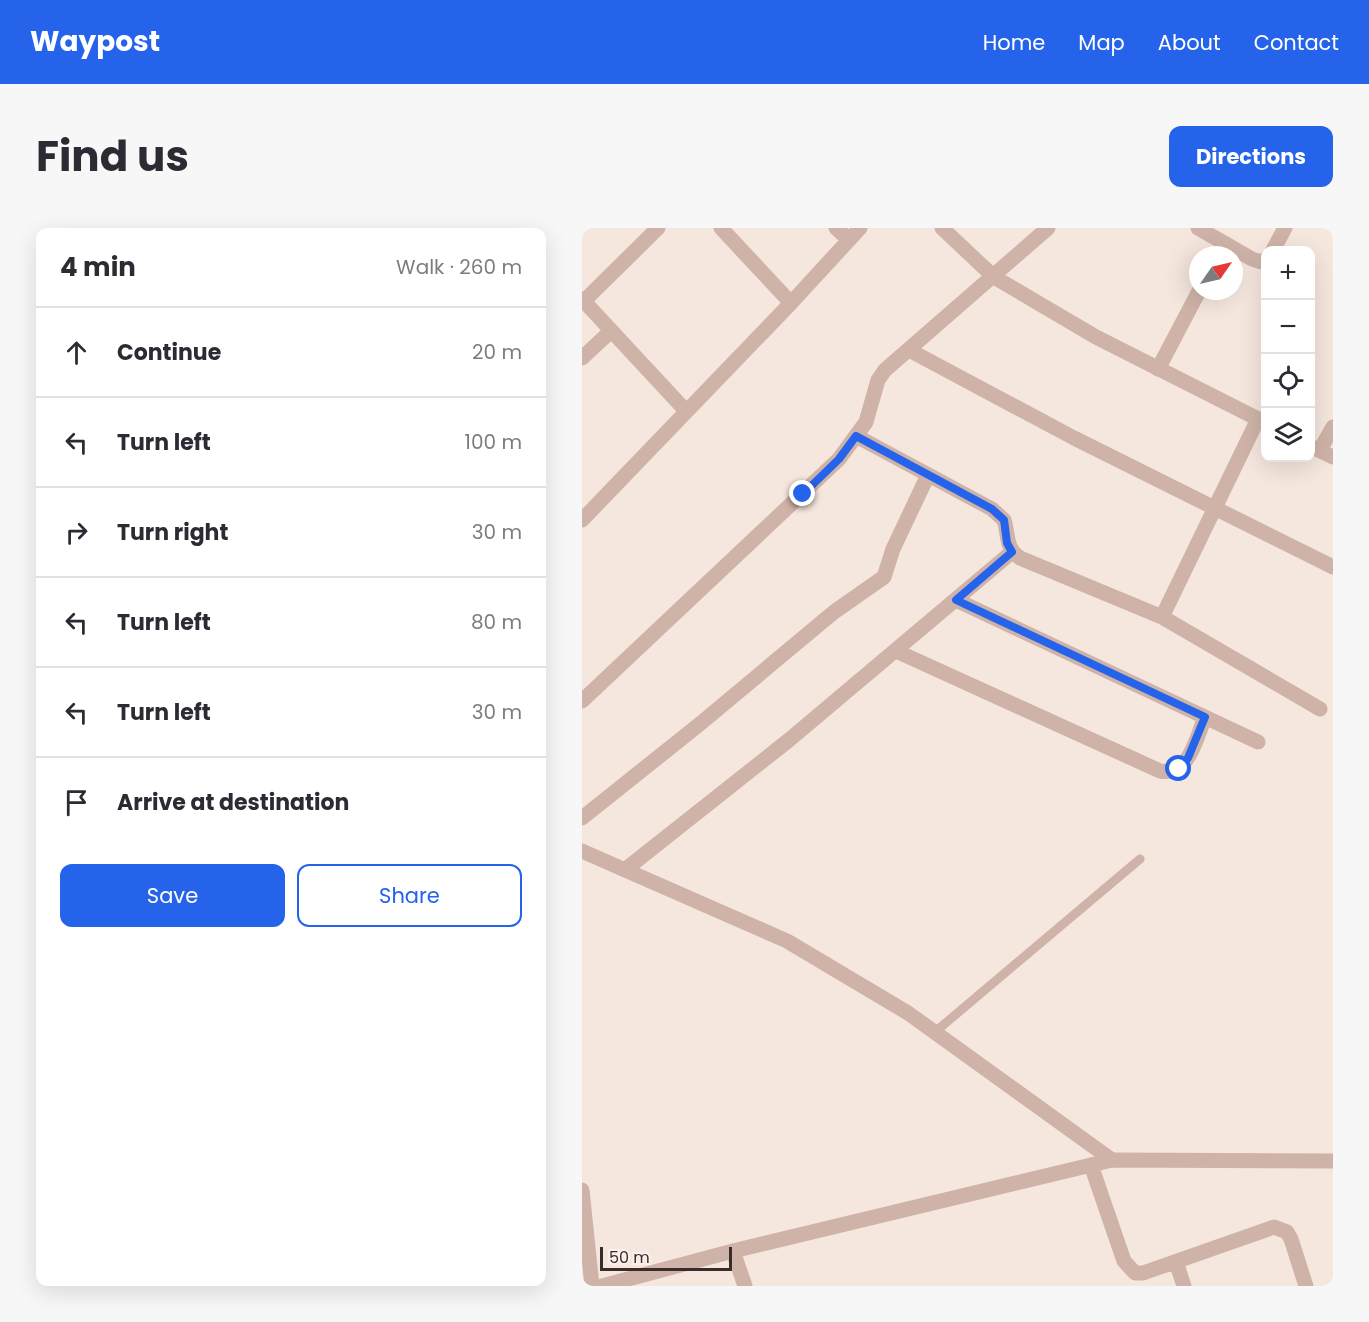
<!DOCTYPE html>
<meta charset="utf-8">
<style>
body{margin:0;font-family:Poppins,sans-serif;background:#f7f7f7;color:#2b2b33}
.controls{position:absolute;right:18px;top:18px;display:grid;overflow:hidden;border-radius:12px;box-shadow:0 6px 24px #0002}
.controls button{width:54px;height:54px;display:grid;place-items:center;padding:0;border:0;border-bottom:2px solid #e1e1e2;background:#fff;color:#2b2b33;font:30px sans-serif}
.compass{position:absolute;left:607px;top:18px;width:54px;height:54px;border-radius:50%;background:#fff;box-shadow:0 6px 24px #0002;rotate:56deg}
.scale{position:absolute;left:18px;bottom:15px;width:132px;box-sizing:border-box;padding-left:6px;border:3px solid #3b2b29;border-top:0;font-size:16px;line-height:21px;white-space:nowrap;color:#3b2b29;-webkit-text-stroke:4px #fcf1ec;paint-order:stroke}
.stop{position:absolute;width:18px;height:18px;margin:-14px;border:4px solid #2563eb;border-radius:50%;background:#fff}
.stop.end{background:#2563eb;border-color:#fff;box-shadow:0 2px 6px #0008}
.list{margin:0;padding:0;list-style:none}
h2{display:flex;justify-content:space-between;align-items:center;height:78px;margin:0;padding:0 24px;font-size:26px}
h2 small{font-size:20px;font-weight:400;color:#7c7c81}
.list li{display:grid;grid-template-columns:39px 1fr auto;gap:18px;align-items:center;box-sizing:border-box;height:90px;padding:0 24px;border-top:2px solid #e1e1e2}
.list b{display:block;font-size:22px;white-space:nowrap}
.list em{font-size:20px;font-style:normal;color:#7c7c81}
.actions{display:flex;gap:12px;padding:18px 24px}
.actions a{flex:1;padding:14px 0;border:2px solid #2563eb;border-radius:12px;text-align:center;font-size:21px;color:#2563eb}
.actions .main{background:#2563eb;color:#fff}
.icon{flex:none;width:33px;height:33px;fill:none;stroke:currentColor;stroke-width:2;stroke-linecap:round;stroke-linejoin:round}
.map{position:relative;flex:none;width:751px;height:1058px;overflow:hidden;border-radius:12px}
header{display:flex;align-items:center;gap:36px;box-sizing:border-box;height:84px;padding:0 30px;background:#2563eb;color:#fff}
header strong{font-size:28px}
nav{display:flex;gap:33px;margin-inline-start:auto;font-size:21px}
.intro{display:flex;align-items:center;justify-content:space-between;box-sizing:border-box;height:144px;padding:0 36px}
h1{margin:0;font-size:42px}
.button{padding:15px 27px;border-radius:12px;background:#2563eb;color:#fff;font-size:21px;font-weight:700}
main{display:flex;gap:36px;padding:0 36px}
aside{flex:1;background:#fff;border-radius:12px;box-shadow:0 6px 24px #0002}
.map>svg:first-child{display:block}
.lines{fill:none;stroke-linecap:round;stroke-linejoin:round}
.service{stroke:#cfb3a8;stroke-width:9}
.minor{stroke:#cfb3a8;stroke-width:15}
.tertiary{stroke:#cfb3a8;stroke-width:15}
.route{stroke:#2563eb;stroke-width:8}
</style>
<header>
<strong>Waypost</strong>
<nav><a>Home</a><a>Map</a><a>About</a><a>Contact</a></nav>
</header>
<div class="intro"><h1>Find us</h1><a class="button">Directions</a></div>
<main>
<aside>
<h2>4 min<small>Walk · 260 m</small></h2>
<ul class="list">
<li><svg class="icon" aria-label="ahead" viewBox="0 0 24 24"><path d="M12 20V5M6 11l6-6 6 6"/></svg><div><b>Continue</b></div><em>20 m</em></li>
<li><svg class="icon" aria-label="left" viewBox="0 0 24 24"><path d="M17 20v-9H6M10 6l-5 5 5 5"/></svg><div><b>Turn left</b></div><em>100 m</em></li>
<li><svg class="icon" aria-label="right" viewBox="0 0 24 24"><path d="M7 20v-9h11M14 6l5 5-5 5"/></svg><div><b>Turn right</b></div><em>30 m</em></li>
<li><svg class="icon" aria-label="left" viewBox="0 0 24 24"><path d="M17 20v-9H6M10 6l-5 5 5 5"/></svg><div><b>Turn left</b></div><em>80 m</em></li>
<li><svg class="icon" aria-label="left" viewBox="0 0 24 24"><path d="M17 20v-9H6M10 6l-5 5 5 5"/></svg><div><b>Turn left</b></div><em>30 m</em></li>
<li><svg class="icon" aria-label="arrive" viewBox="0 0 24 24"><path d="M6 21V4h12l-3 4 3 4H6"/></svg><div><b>Arrive at destination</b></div></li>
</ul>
<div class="actions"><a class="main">Save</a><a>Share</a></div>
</aside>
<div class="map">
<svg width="751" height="1058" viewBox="0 0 751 1058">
<rect width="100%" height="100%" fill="#f5e6de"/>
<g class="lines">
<path class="service" d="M353,804l205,-173"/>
<path class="minor" d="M139,0l70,75
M254,0l13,12
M360,0l52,49 102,60 170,86
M616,0l54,31 9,3 5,-3
M691,22l12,-22
M0,71l104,112
M2,73l74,-73
M327,122l165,88 259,129
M0,130l29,-27
M576,141l41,-78
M274,208l136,73 12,11c5,16 1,28 16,38l142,59 158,92
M728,218l23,11
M738,222l13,-23
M0,292l209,-217 69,-75
M374,372l302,142
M580,389l96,-198
M314,423l264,120c29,5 36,-32 45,-54
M0,473l257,-242 27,-37 12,-42 7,-10 163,-142
M0,590l119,-95 133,-111 50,-35 9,-28 35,-74
M0,623l205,90 121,72 204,147
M44,641l163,-129 223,-188
M509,937l33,96 11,12h8l131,-46 13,5 4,7 15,47
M0,962l10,96
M151,1023l12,35
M594,1034l8,24"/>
<path class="tertiary" d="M20,1058l131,-35 379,-91 221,1"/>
</g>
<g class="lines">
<path class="route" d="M221,266l36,-35 17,-23 136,73 12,11 3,23 5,9 -56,48 249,117 -17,41 -9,11"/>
</g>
</svg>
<div class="controls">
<button>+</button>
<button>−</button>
<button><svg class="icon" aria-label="locate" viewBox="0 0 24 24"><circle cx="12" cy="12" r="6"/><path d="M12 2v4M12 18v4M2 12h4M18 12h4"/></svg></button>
<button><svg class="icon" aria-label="layers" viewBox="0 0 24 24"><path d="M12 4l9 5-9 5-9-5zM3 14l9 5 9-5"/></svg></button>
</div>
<svg class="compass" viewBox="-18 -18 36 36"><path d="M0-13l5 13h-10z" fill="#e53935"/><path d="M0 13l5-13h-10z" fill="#7c7c81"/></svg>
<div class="scale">50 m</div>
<div class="stop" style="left:597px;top:541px"></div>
<div class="stop end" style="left:221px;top:266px"></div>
</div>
</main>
